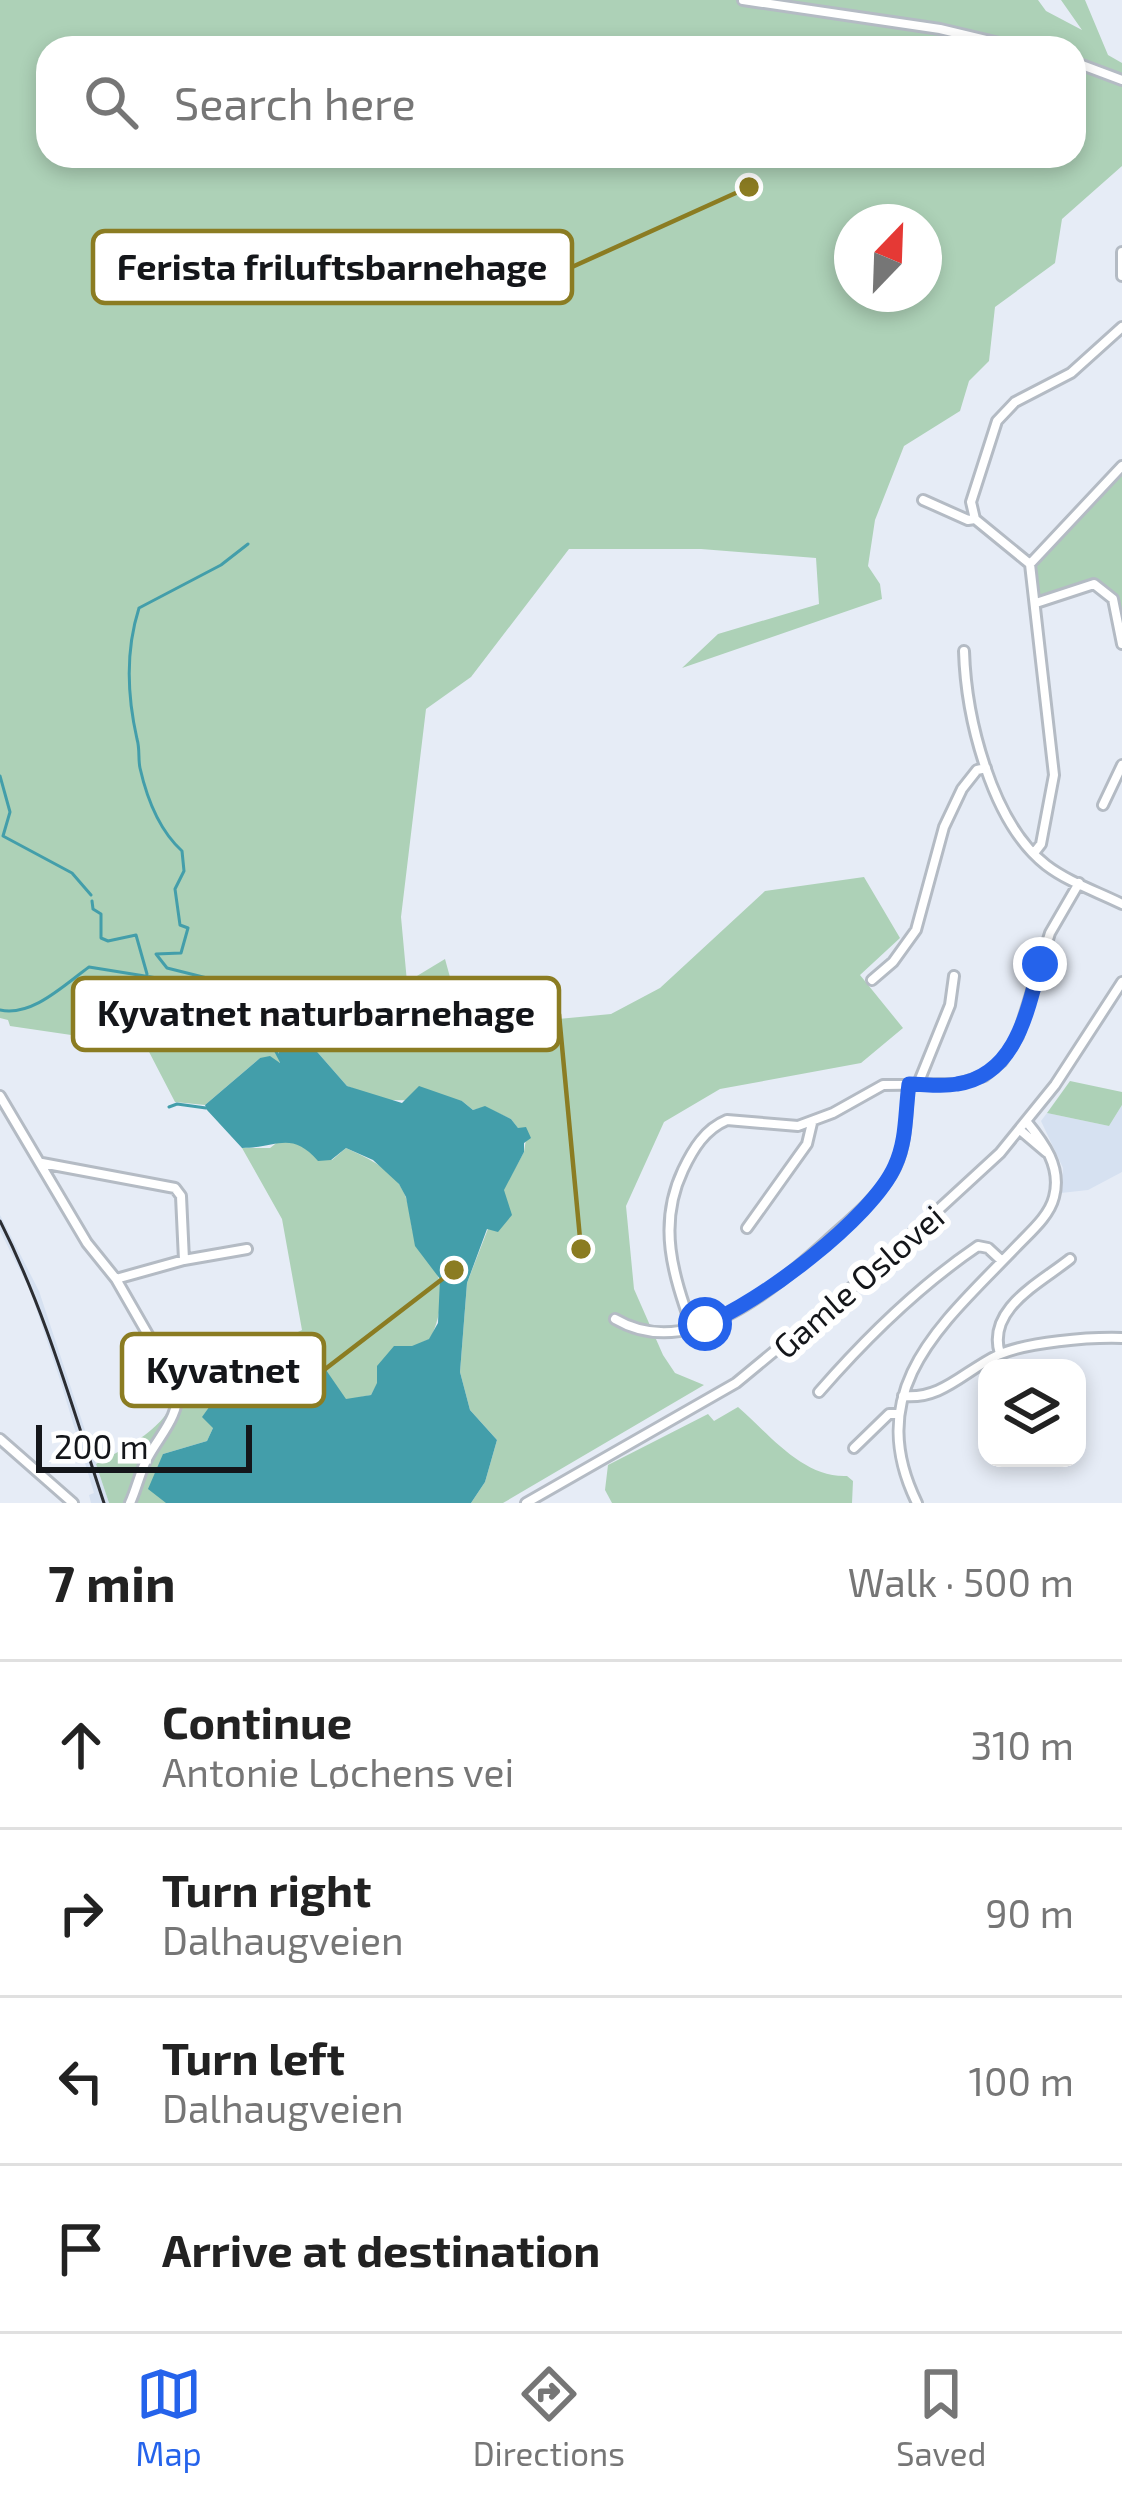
<!DOCTYPE html>
<meta charset="utf-8">
<style>
body{margin:0;font-family:"Exo 2",sans-serif;background:#f6f6f6;color:#222}
.controls{position:absolute;right:36px;bottom:36px;display:grid;overflow:hidden;border-radius:24px;box-shadow:0 6px 18px #0003}
.controls button{width:108px;height:108px;display:grid;place-items:center;padding:0;border:0;border-bottom:3px solid #e0e0e0;background:#fff;color:#222;font:60px sans-serif}
.compass{position:absolute;left:834px;top:204px;width:108px;height:108px;border-radius:50%;background:#fff;box-shadow:0 6px 18px #0003;rotate:23deg}
.scale{position:absolute;left:36px;bottom:30px;width:216px;box-sizing:border-box;padding-left:12px;border:6px solid #14161a;border-top:0;font-size:33px;line-height:42px;white-space:nowrap;color:#14161a;-webkit-text-stroke:9px #fff;paint-order:stroke}
.stop{position:absolute;width:36px;height:36px;margin:-27px;border:9px solid #2563eb;border-radius:50%;background:#fff}
.stop.end{background:#2563eb;border-color:#fff;box-shadow:0 3px 12px #0008}
.list{margin:0;padding:0;list-style:none}
h2{display:flex;justify-content:space-between;align-items:center;height:156px;margin:0;padding:0 48px;font-size:51px}
h2 small{font-size:39px;font-weight:400;color:#767676}
.list li{display:grid;grid-template-columns:78px 1fr auto;gap:36px;align-items:center;box-sizing:border-box;height:168px;padding:0 48px;border-top:3px solid #e0e0e0}
.list b{display:block;font-size:45px;white-space:nowrap}
.list p{margin:0;font-size:39px;white-space:nowrap;color:#767676}
.list em{font-size:39px;font-style:normal;color:#767676}
.icon{flex:none;width:66px;height:66px;fill:none;stroke:currentColor;stroke-width:2;stroke-linecap:round;stroke-linejoin:round}
.map{position:relative;flex:none;width:1122px;height:1503px;overflow:hidden}
.search{position:absolute;background:#fff;box-shadow:0 6px 18px #0003;left:36px;right:36px;top:36px;height:132px;display:flex;align-items:center;gap:30px;box-sizing:border-box;padding:0 42px;border-radius:36px;color:#767676;font-size:45px}
.sheet{height:828px;background:#fff}
nav{display:flex;justify-content:space-around;align-items:center;box-sizing:border-box;height:168px;border-top:3px solid #e0e0e0;background:#fff;font-size:33px;color:#767676}
nav a{display:grid;justify-items:center;gap:6px}
nav .on{color:#2563eb}
.map>svg:first-child{display:block}
.built{fill:#d6e1f1}
.green{fill:#add1b7;fill-rule:evenodd}
.water{fill:#439eaa}
.lines{fill:none;stroke-linecap:round;stroke-linejoin:round}
.stream{stroke:#439eaa;stroke-width:3}
.minor-casing{stroke:#b4bbc4;stroke-width:14}
.minor{stroke:#fff;stroke-width:8}
.tram{stroke:#2b2d32;stroke-width:3}
.route{stroke:#2563eb;stroke-width:15}
.labels{text-anchor:middle;dominant-baseline:central;stroke-width:12;stroke-linejoin:round;paint-order:stroke}
.street-label{font-size:33px;fill:#14161a;stroke:#fff}
.leader{fill:none;stroke:#8b7c22;stroke-width:4.5}
.callout-dot{fill:#8b7c22;stroke:#fff;stroke-width:4.5}
.callout{fill:#fff;stroke:#8b7c22;stroke-width:4.5}
.callout-label{font-size:36px;text-anchor:middle;font-weight:bold;fill:#14161a}
</style>
<div class="map">
<svg width="1122" height="1503" viewBox="0 0 1122 1503">
<rect width="100%" height="100%" fill="#e6ecf6"/>
<path class="built" d="M1122,1105v67l-34,18 -27,3 2,-25 -22,-47 6,-8 62,13z
M0,1215l39,76 70,212h-18l-2,-8 5,-2 -33,-110 -31,-93 -30,-59z"/>
<path class="green" d="M0,0h1038l8,11 36,19 -21,-30h24l23,55 14,8v103l-60,53 -7,44 -60,44 -6,54 -20,20 -9,30 -56,35 -29,74 -7,46 12,18 2,15 -200,69 36,-34 101,-30 -3,-46 -115,-9h-132l-98,128 -45,32 -25,208 6,65 38,-23 19,69 147,-14 49,-26 105,-97 99,-14 36,61 -40,37 43,53 -42,35 -141,26 -56,33 -38,84 8,83 29,66 12,18 29,12 -201,118h-32l14,-21 12,-42 -27,-30 -10,-38 7,-89 36,-93 21,-38 2,-13 -15,-20 -26,-12 -12,3 -11,-9 -79,-1 -36,-14 -42,-48 -28,1 3,25 -20,-6 -55,47 -30,-3 -29,-56 -136,-20 -2,-6 -8,-2zM48,48h1026v108h-1026zM852,222h72v72h-72z
M1122,466v167l-9,-34 -19,-15 -58,19 -6,-39z
M1070,1081l52,11v13l-13,21 -62,-13z
M279,1141h14l39,19 14,-12c22,10 50,23 59,47 6,15 5,32 11,47 6,13 16,20 21,32 8,19 2,48 -7,65 -25,10 -47,33 -59,56l-158,33 -6,13 -44,13 3,49h-57l-13,-39c30,-17 73,-36 80,-72l126,-62 -20,-111 -40,-71h28z
M738,1407c32,28 65,71 109,69l6,5 -1,22h-240l-7,-13 3,-25 100,-51 6,7z"/>
<path class="water" d="M292,1029l13,9 42,48 55,17 17,-17 43,15 11,9 12,-4 26,13 7,9 8,-1 5,11 -7,5v9l-20,38 8,25 -14,17 -11,-3 -20,54 -7,89 10,38 27,30 -12,42 -14,21h-305l-18,-14 15,-35 44,-13 6,-13 -11,-11 28,-39 85,-24 31,45 25,-4 6,-12v-17l17,-20h18l17,-7 9,-16 2,-44 -25,-33 -9,-49 -7,-13 -26,-24 -27,-12 -15,12 -13,1c-27,-31 -41,-13 -76,-13l-35,-38 -2,-5 55,-47 10,-2 10,7 -3,-25z"/>
<g class="lines">
<path class="stream" d="M248,544l-27,21 -82,43c-14,44 -12,87 -2,131 3,10 1,20 3,29 7,31 19,62 42,83l2,20 -9,18 5,36 8,3 -7,25 -25,1 11,14 48,12 77,41v8
M0,776l10,36 -7,24 69,37 19,22
M92,901l1,8 8,5v24l7,3 28,-6 11,39
M0,1010c32,7 64,-25 89,-43l99,16 40,29v12l15,-7 21,12 17,32
M169,1107l8,-3 29,4"/>
<g class="minor-casing">
<path id="minor" d="M743,0l197,29 80,19
M1074,62l48,18
M1122,252v24
M923,500l45,20 7,-1
M1030,564l-55,-45 -4,-17 26,-81 18,-19 56,-29 51,-46
M1036,603l58,-19 19,15 9,45
M964,651c2,66 27,171 82,214 22,17 52,27 76,39
M1103,805l19,-40
M1034,853l7,-9 13,-69 -24,-211 92,-98
M872,980l21,-18 23,-32 28,-103 18,-38 15,-19 9,-2
M918,1084l32,-79 4,-29
M0,1096l87,147 29,36 62,108c1,30 -16,45 -30,70 -8,14 -11,31 -18,46
M1020,1130l26,22
M42,1163l133,25 6,8 3,64
M747,1228l60,-84 5,-21
M116,1279l68,-19 63,-11
M615,1319c75,44 160,-31 212,-78 23,-21 47,-40 64,-66 17,-28 14,-60 18,-90
M692,1328c-19,-54 -35,-103 -9,-158 10,-21 22,-41 44,-50l71,6 35,-13 50,-28 75,-1 26,-8 18,-15 16,-25 32,-103 29,-50
M1000,1354c-14,-45 40,-71 70,-95
M819,1392c47,-54 100,-106 159,-146l10,2 14,13
M903,1396c39,4 61,-25 95,-41 29,-13 91,-18 124,-17
M0,1439l73,64
M854,1448l35,-34h10
M526,1503l210,-120 139,-115 125,-115 55,-68 67,-103
M917,1503c-56,-114 26,-180 98,-255 14,-15 34,-31 39,-51 8,-30 -10,-54 -28,-76"/>
</g>
<use href="#minor" class="minor"/>
<path class="tram" d="M0,1221c46,91 72,186 104,282"/>
</g>
<g class="lines">
<path class="route" d="M705,1324c53,-20 167,-106 190,-158 12,-26 10,-53 14,-82 16,0 32,3 48,0 59,-9 70,-72 83,-120"/>
</g>
<g class="labels">
<g class="street-label">
<text transform="translate(858 1281) rotate(-41)">Gamle Oslovei</text>
</g>
</g>
<path class="leader" d="M749 187L572 267M581 1249L559 1014M454 1270L324 1370"/>
<g class="callout-dot">
<circle cx="749" cy="187" r="12"/>
<circle cx="581" cy="1249" r="12"/>
<circle cx="454" cy="1270" r="12"/>
</g>
<g class="callout">
<rect x="93" y="231" width="479" height="72" rx="12"/>
<rect x="73" y="978" width="486" height="72" rx="12"/>
<rect x="122" y="1334" width="202" height="72" rx="12"/>
</g>
<g class="callout-label">
<text x="332" y="280">Ferista friluftsbarnehage</text>
<text x="316" y="1026">Kyvatnet naturbarnehage</text>
<text x="223" y="1383">Kyvatnet</text>
</g>
</svg>
<div class="controls">
<button><svg class="icon" aria-label="layers" viewBox="0 0 24 24"><path d="M12 4l9 5-9 5-9-5zM3 14l9 5 9-5"/></svg></button>
</div>
<svg class="compass" viewBox="-18 -18 36 36"><path d="M0-13l5 13h-10z" fill="#e53935"/><path d="M0 13l5-13h-10z" fill="#767676"/></svg>
<div class="scale">200 m</div>
<div class="stop" style="left:705px;top:1324px"></div>
<div class="stop end" style="left:1040px;top:964px"></div>
<div class="search"><svg class="icon" aria-label="search" viewBox="0 0 24 24"><circle cx="10" cy="10" r="6"/><path d="M15 15l6 6"/></svg>Search here</div>
</div>
<section class="sheet">
<h2>7 min<small>Walk · 500 m</small></h2>
<ul class="list">
<li><svg class="icon" aria-label="ahead" viewBox="0 0 24 24"><path d="M12 20V5M6 11l6-6 6 6"/></svg><div><b>Continue</b><p>Antonie Løchens vei</p></div><em>310 m</em></li>
<li><svg class="icon" aria-label="right" viewBox="0 0 24 24"><path d="M7 20v-9h11M14 6l5 5-5 5"/></svg><div><b>Turn right</b><p>Dalhaugveien</p></div><em>90 m</em></li>
<li><svg class="icon" aria-label="left" viewBox="0 0 24 24"><path d="M17 20v-9H6M10 6l-5 5 5 5"/></svg><div><b>Turn left</b><p>Dalhaugveien</p></div><em>100 m</em></li>
<li><svg class="icon" aria-label="arrive" viewBox="0 0 24 24"><path d="M6 21V4h12l-3 4 3 4H6"/></svg><div><b>Arrive at destination</b></div></li>
</ul>
</section>
<nav>
<a class="on"><svg class="icon" aria-label="map" viewBox="0 0 24 24"><path d="M3 6l6-2 6 2 6-2v14l-6 2-6-2-6 2zM9 4v14M15 6v14"/></svg>Map</a>
<a><svg class="icon" aria-label="directions" viewBox="0 0 24 24"><path d="M12 3l9 9-9 9-9-9zM9 14v-3h6M13 9l2 2-2 2"/></svg>Directions</a>
<a><svg class="icon" aria-label="saved" viewBox="0 0 24 24"><path d="M7 4h10v16l-5-4-5 4z"/></svg>Saved</a>
</nav>
